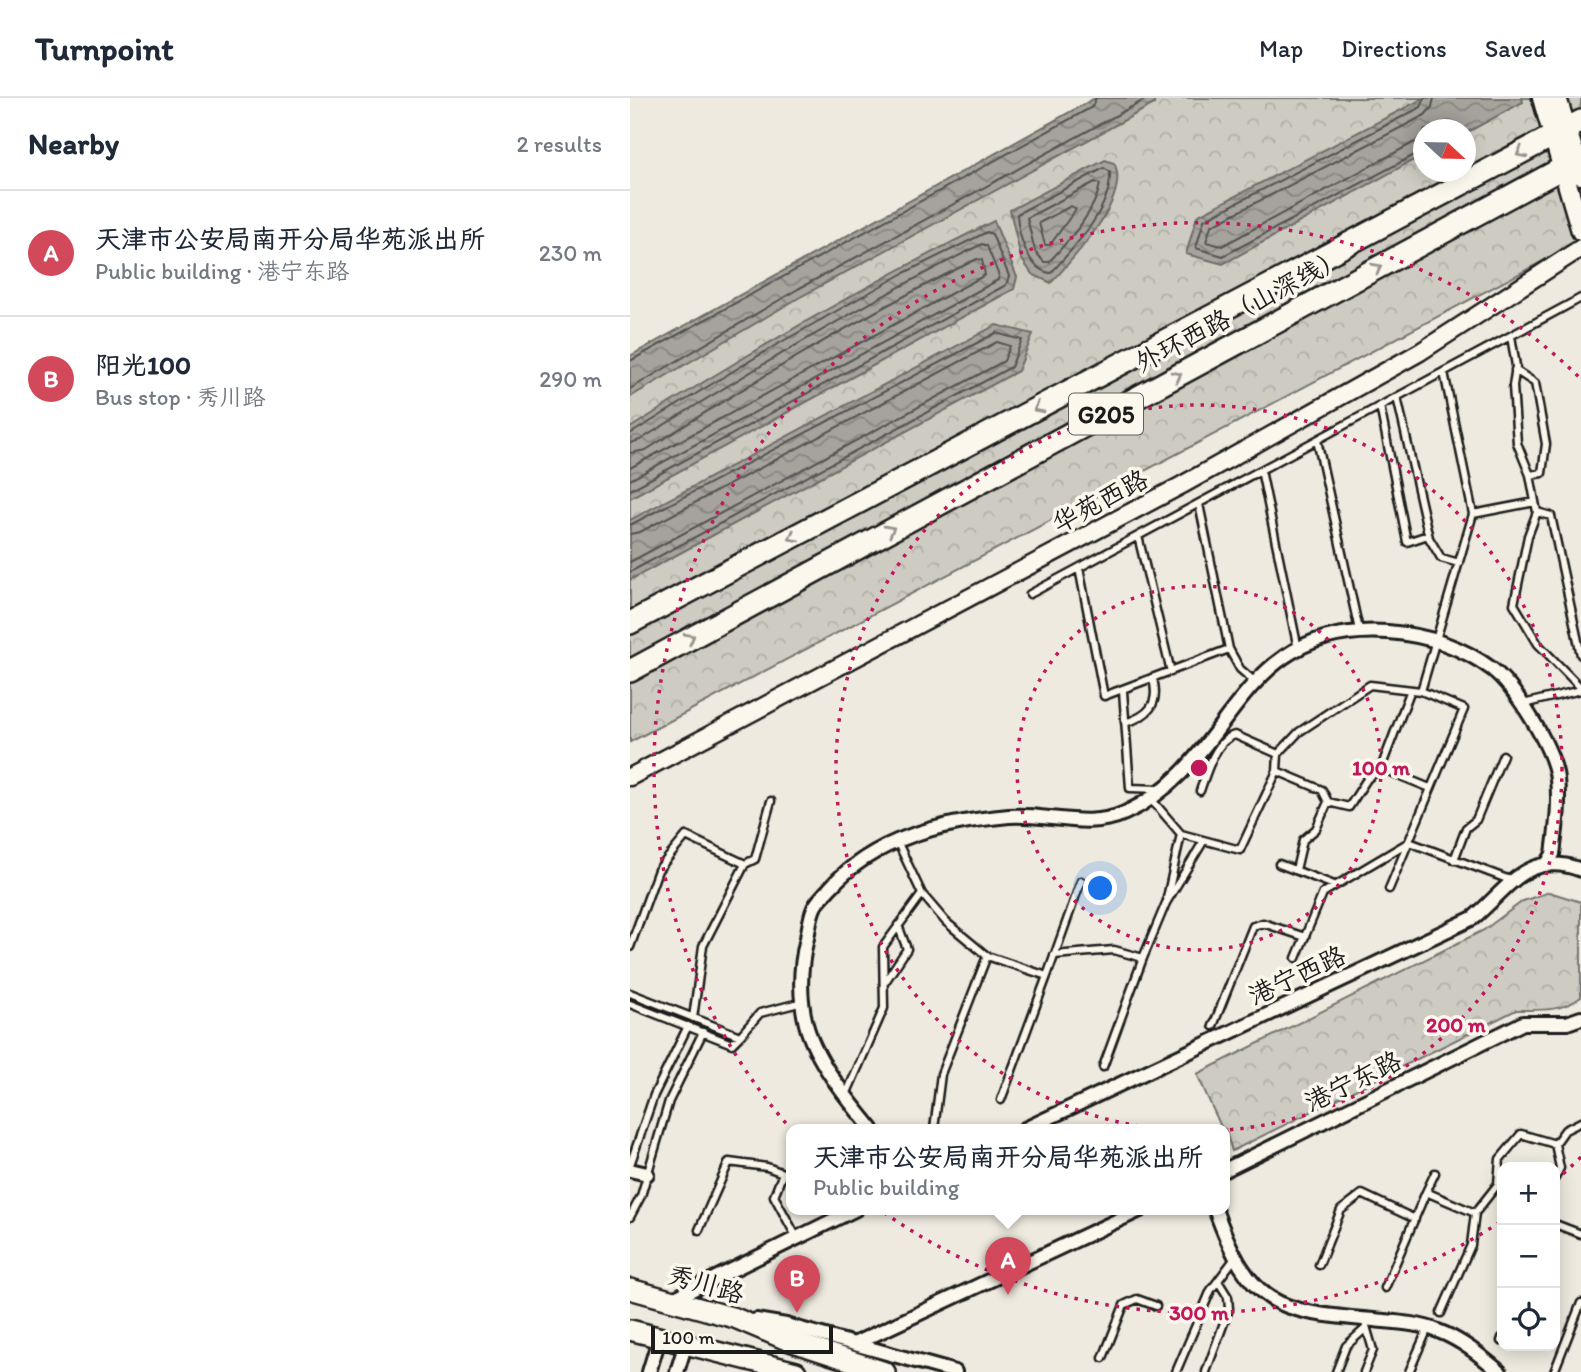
<!DOCTYPE html>
<meta charset="utf-8">
<style>
body{margin:0;font-family:Itim,"LXGW WenKai TC",sans-serif;background:#f2f2f3;color:#1f2937}
.controls{position:absolute;right:21px;bottom:21px;display:grid;overflow:hidden;border-radius:14px;box-shadow:0 4px 18px #0003}
.controls button{width:63px;height:63px;display:grid;place-items:center;padding:0;border:0;border-bottom:2px solid #e0e1e3;background:#fff;color:#1f2937;font:35px sans-serif}
.compass{position:absolute;left:783px;top:21px;width:63px;height:63px;border-radius:50%;background:#fff;box-shadow:0 4px 18px #0003;rotate:112deg}
.scale{position:absolute;left:21px;bottom:18px;width:182px;box-sizing:border-box;padding-left:7px;border:4px solid #1c1c1c;border-top:0;font-size:19px;line-height:24px;white-space:nowrap;color:#1c1c1c;-webkit-text-stroke:5px #fbf7ec;paint-order:stroke}
.you{position:absolute;left:471px;top:791px;width:24px;height:24px;margin:-18px;border:5px solid #fff;border-radius:50%;background:#1a73e8;box-shadow:0 0 0 10px #1a73e833}
.badge{display:grid;place-items:center;width:46px;height:46px;border-radius:50%;background:#d1495b;color:#fff;font-size:23px;font-weight:700}
.pin{position:absolute;translate:-50% -58px;filter:drop-shadow(0 2px 4px #0008)}
.pin::after{content:'';position:absolute;top:37px;width:24px;height:21px;background:inherit;clip-path:polygon(0 0,100% 0,50% 100%)}
.popup{position:absolute;left:156px;top:1026px;width:444px;height:91px;box-sizing:border-box;display:grid;place-content:center;border-radius:14px;background:#fff;filter:drop-shadow(0 2px 5px #0005);font-size:23px;white-space:nowrap;color:#747a83}
.popup b{font-size:26px;color:#1f2937}
.popup::after{content:'';position:absolute;left:50%;top:100%;margin-left:-14px;border:14px solid transparent;border-top-color:#fff}
.list{margin:0;padding:0;list-style:none}
h2{display:flex;justify-content:space-between;align-items:center;height:91px;margin:0;padding:0 28px;font-size:30px}
h2 small{font-size:23px;font-weight:400;color:#747a83}
.list li{display:grid;grid-template-columns:46px 1fr auto;gap:21px;align-items:center;box-sizing:border-box;height:126px;padding:0 28px;border-top:2px solid #e0e1e3}
.list b{display:block;font-size:26px;white-space:nowrap}
.list p{margin:0;font-size:23px;white-space:nowrap;color:#747a83}
.list em{font-size:23px;font-style:normal;color:#747a83}
.icon{flex:none;width:38px;height:38px;fill:none;stroke:currentColor;stroke-width:2;stroke-linecap:round;stroke-linejoin:round}
.map{position:relative;flex:none;width:951px;height:1274px;overflow:hidden}
header{display:flex;align-items:center;gap:42px;box-sizing:border-box;height:98px;padding:0 35px;background:#fff;border-bottom:2px solid #e0e1e3}
header strong{font-size:33px}
nav{display:flex;gap:38px;margin-inline-start:auto;font-size:24px}
main{display:flex}
aside{flex:1;background:#fff}
.map>svg:first-child{display:block}
.park{fill:url(#park-crowns);stroke:#75746f;stroke-width:2;fill-rule:evenodd}
.water{fill:url(#water-waves);stroke:#6f6d69;stroke-width:2}
.lines{fill:none;stroke-linecap:round;stroke-linejoin:round}
.shore{stroke:#535250;stroke-width:2}
.service-casing{stroke:#1c1c1c;stroke-width:11}
.minor-casing{stroke:#1c1c1c;stroke-width:18}
.tertiary-casing{stroke:#1c1c1c;stroke-width:21}
.secondary-casing{stroke:#1c1c1c;stroke-width:23}
.primary-casing{stroke:#1c1c1c;stroke-width:24}
.trunk-casing{stroke:#1c1c1c;stroke-width:26}
.service{stroke:#fbf7ec;stroke-width:6}
.minor{stroke:#fbf7ec;stroke-width:12}
.tertiary{stroke:#fbf7ec;stroke-width:16}
.secondary{stroke:#fbf7ec;stroke-width:18}
.primary{stroke:#fbf7ec;stroke-width:19}
.trunk{stroke:#fbf7ec;stroke-width:21}
.oneway{stroke:#97948e}
.ring{fill:none;stroke:#c2185b;stroke-width:3.5;stroke-dasharray:3.5 7}
.labels{text-anchor:middle;dominant-baseline:central;stroke-width:7;stroke-linejoin:round;paint-order:stroke}
.shield{fill:#fbf7ec;stroke:#5f5e5a;stroke-width:2}
.shield-label{font-size:24px;font-weight:bold;fill:#1c1c1c}
.street-label{font-size:26px;fill:#1c1c1c;stroke:#fbf7ec}
.centre{fill:#c2185b;stroke:#fbf7ec;stroke-width:3.5}
.ring-label{font-size:21px;text-anchor:middle;font-weight:bold;fill:#c2185b;stroke:#fbf7ec;stroke-width:7;stroke-linejoin:round;paint-order:stroke}
</style>
<header>
<strong>Turnpoint</strong>
<nav><a>Map</a><a>Directions</a><a>Saved</a></nav>
</header>
<main>
<aside>
<h2>Nearby<small>2 results</small></h2>
<ul class="list">
<li><span class="badge">A</span><div><b>天津市公安局南开分局华苑派出所</b><p>Public building · 港宁东路</p></div><em>230 m</em></li>
<li><span class="badge">B</span><div><b>阳光100</b><p>Bus stop · 秀川路</p></div><em>290 m</em></li>
</ul>
</aside>
<div class="map">
<svg width="951" height="1274" viewBox="0 0 951 1274">
<defs>
<pattern id="park-crowns" width="20" height="18" patternUnits="userSpaceOnUse" patternTransform="scale(1.75)"><rect width="20" height="18" fill="#ceccc2"/><path d="M2 6a3 3 0 1 1 6 0M12 15a3 3 0 1 1 6 0" fill="none" stroke="#b0afa6"/></pattern>
<pattern id="water-waves" width="16" height="10" patternUnits="userSpaceOnUse" patternTransform="scale(1.75)"><rect width="16" height="10" fill="#a6a39d"/><path d="M0 5q4-4 8 0t8 0" fill="none" stroke="#86847f"/></pattern>
</defs>
<rect width="100%" height="100%" fill="#eeeadf"/>
<filter id="ink" filterUnits="userSpaceOnUse"><feTurbulence type="fractalNoise" baseFrequency=".0143" numOctaves="2"/><feDisplacementMap in="SourceGraphic" scale="14" xChannelSelector="R" yChannelSelector="G"/><feConvolveMatrix kernelMatrix="1 2 1 2 8 2 1 2 1" color-interpolation-filters="sRGB"/></filter>
<g filter="url(#ink)">
<path class="park" d="M478,0h473v143l-951,501v-373zM794,32h42v42h-42z
M919,794l32,10v95c-19,15 -42,13 -65,13l-284,141 -7,-22h-3l-25,-55 287,-144 39,-29z"/>
<path class="water" d="M465,0h60l-1,6 -352,192 -172,101v-41z
M794,0h98l1,4 -57,31v-3h-42l-1,25 -200,109 -37,-10 11,-38z
M475,62l9,3c18,35 -41,95 -63,120l-19,-9 -11,-16 -11,-48z
M364,123l23,56 -3,12 -384,209v-70c118,-75 238,-145 364,-207z
M366,227l37,9 -15,37 -388,209v-60z"/>
<g class="lines">
<path class="shore" d="M794,43l-11,2 -191,103 -16,-4 5,-16 214,-111 7,-8 2,-9
M794,52l-201,106 -27,-8 8,-28 217,-113 4,-9
M474,70l6,4c2,37 -36,75 -59,101 -23,-2 -33,-39 -34,-59z
M465,84l5,2c-5,29 -32,57 -51,78h-5l-9,-11 -8,-33z
M441,108l5,3 -26,36h-5l-6,-22z
M0,263l462,-254 4,-9
M0,291l168,-100 350,-191
M0,336l146,-89 128,-72 83,-41 5,2 17,42 -3,9 -376,205
M0,345l10,-3c112,-70 224,-137 342,-196l5,2 12,30 -1,4 -368,200
M0,355l16,-3c108,-69 216,-135 331,-191l5,1 3,15 -355,193
M0,427l366,-192 26,7 -11,27 -381,205
M0,436l10,-2 357,-190 13,4 -6,15 -374,201"/>
<g class="service-casing">
<path id="service" d="M881,238l5,30 -3,20 4,57 13,32 7,37 -9,24 -14,68 24,40 43,44
M885,272l20,13 11,61 -4,29 -12,2
M767,299l32,141 12,20 18,5
M750,308l27,136 21,-7
M687,342l42,190
M631,372l37,179
M569,406l30,145 11,20 14,12
M907,414l14,4 30,139
M843,416l62,-12
M508,438l33,136
M449,470l25,128 125,-47
M400,496l551,-296
M493,593l7,97 31,1
M780,594l-29,76 49,20
M893,606l58,-14
M495,625c23,-7 35,-18 28,-44
M647,673l45,19 6,12 21,5 18,-28 14,-11
M570,693c6,-17 15,-51 35,-56l43,19
M522,702l29,34 59,16 37,-79 1,-17 21,-22 71,-47 51,6 52,-177 -29,-142
M267,743l25,53 24,28 41,34 -46,118 -7,55
M824,762l12,-32 10,-8 27,-65
M649,766l55,21
M666,772l7,-30 13,-11 12,-27
M759,791l75,-180 -43,-18
M537,800l14,-64
M0,849l28,-77 28,-34 59,28
M424,857l60,-5 29,8 -40,109
M357,858l60,20 -46,124
M513,860l23,-55 37,-61
M666,860l27,-65 86,-51 101,38
M417,878l34,-95
M255,884l22,-33 -9,-24
M0,895l110,43 20,-23 43,-11
M0,906l102,40 8,-8
M63,920l10,-72 42,-82 10,-5 16,-58
M583,928l40,-100 10,-3 42,14
M216,997l38,-87 -1,-61 39,-53
M0,1067l24,-70 34,-69
M925,1080l5,-10 -5,-24
M796,1094l9,-19
M0,1119l11,-21 28,-95 34,-69
M925,1126l26,10
M69,1132l30,-68 38,5 16,6 -9,23 23,42
M689,1167l22,-55 21,-16 53,25
M755,1190l41,-96 49,21
M811,1215l30,-68 4,-32 23,-29 2,-25 21,-25 34,10 10,-14 16,-8
M734,1221l9,31 -9,22
M871,1243l1,-3
M473,1260l21,-53 13,-6 19,7
M546,1274l35,-82 24,-32
M576,1274l23,-63 -1,-12 -10,-16
M706,1274l10,-26 20,-18
M779,1274l19,-44
M924,1274l27,-69"/>
</g>
<g class="minor-casing">
<path id="minor" d="M242,1031c-24,-29 -57,-69 -66,-105 -7,-28 -6,-58 1,-86 2,-10 3,-21 7,-30 3,-7 11,-14 16,-20 44,-50 113,-66 179,-72 38,-3 79,14 116,-3 113,-52 108,-191 263,-181 39,3 73,14 104,37 24,19 62,80 65,110 3,25 -1,51 -4,75l-6,10
M395,1031l448,-211c35,-29 55,-69 108,-48
M0,1072l17,4
M595,1072l298,-147h44l14,-5
M585,1111c36,99 60,102 159,111 20,2 45,3 64,11 24,9 43,25 62,41
M41,1202l185,-91
M126,1222l30,5 169,47
M226,1245l286,-134
M19,1274l10,-33
M47,1274l8,-26"/>
</g>
<g class="tertiary-casing">
<path id="tertiary" d="M0,679l552,-292 238,-133 161,-104"/>
</g>
<g class="secondary-casing">
<path id="secondary" d="M912,0l39,133
M927,0l24,77"/>
</g>
<g class="primary-casing">
<path id="primary" d="M0,1191l105,29 52,22 98,32
M0,1232l166,42"/>
</g>
<g class="trunk-casing">
<path id="trunk" d="M0,525l951,-502
M0,573l951,-513"/>
</g>
<use href="#service" class="service"/>
<use href="#minor" class="minor"/>
<use href="#tertiary" class="tertiary"/>
<use href="#secondary" class="secondary"/>
<use href="#primary" class="primary"/>
<use href="#trunk" class="trunk"/>
</g>
<defs><path id="oneway-chevron" d="M-2-3.5L2.5 0L-2 3.5" fill="none" stroke-width="1.6" stroke-linecap="round" stroke-linejoin="round" transform="scale(1.75)"/></defs>
<g class="oneway">
<use href="#oneway-chevron" transform="translate(891 55) rotate(152)"/>
<use href="#oneway-chevron" transform="translate(747 170) rotate(-28)"/>
<use href="#oneway-chevron" transform="translate(547 278) rotate(-28)"/>
<use href="#oneway-chevron" transform="translate(408 310) rotate(152)"/>
<use href="#oneway-chevron" transform="translate(260 432) rotate(-28)"/>
<use href="#oneway-chevron" transform="translate(163 439) rotate(152)"/>
<use href="#oneway-chevron" transform="translate(60 540) rotate(-28)"/>
</g>
</g>
<g class="ring">
<circle cx="569" cy="670" r="182"/>
<circle cx="569" cy="670" r="363"/>
<path d="M951 1059A545 545 0 0 1 927 1081M870 1124A545 545 0 1 1 951 281"/>
</g>
<g class="labels">
<rect class="shield" x="439" y="295.5" width="74" height="41" rx="5"/>
<g class="shield-label">
<text x="476" y="316">G205</text>
</g>
<g class="street-label">
<text transform="translate(610 212) rotate(-28)">外环西路（山深线）</text>
<text transform="translate(470 403) rotate(-28)">华苑西路</text>
<text transform="translate(667 877) rotate(-25)">港宁西路</text>
<text transform="translate(723 983) rotate(-26)">港宁东路</text>
<text transform="translate(76 1186) rotate(16)">秀川路</text>
</g>
</g>
<circle cx="569" cy="670" r="10" class="centre"/>
<g class="ring-label">
<text x="751" y="677">100 m</text>
<text x="826" y="934">200 m</text>
<text x="569" y="1222">300 m</text>
</g>
</svg>
<div class="controls">
<button>+</button>
<button>−</button>
<button><svg class="icon" aria-label="locate" viewBox="0 0 24 24"><circle cx="12" cy="12" r="6"/><path d="M12 2v4M12 18v4M2 12h4M18 12h4"/></svg></button>
</div>
<svg class="compass" viewBox="-18 -18 36 36"><path d="M0-13l5 13h-10z" fill="#e53935"/><path d="M0 13l5-13h-10z" fill="#747a83"/></svg>
<div class="scale">100 m</div>
<div class="you"></div>
<div class="pin badge" style="left:378px;top:1197px">A</div>
<div class="popup"><b>天津市公安局南开分局华苑派出所</b>Public building</div>
<div class="pin badge" style="left:167px;top:1215px">B</div>
</div>
</main>
